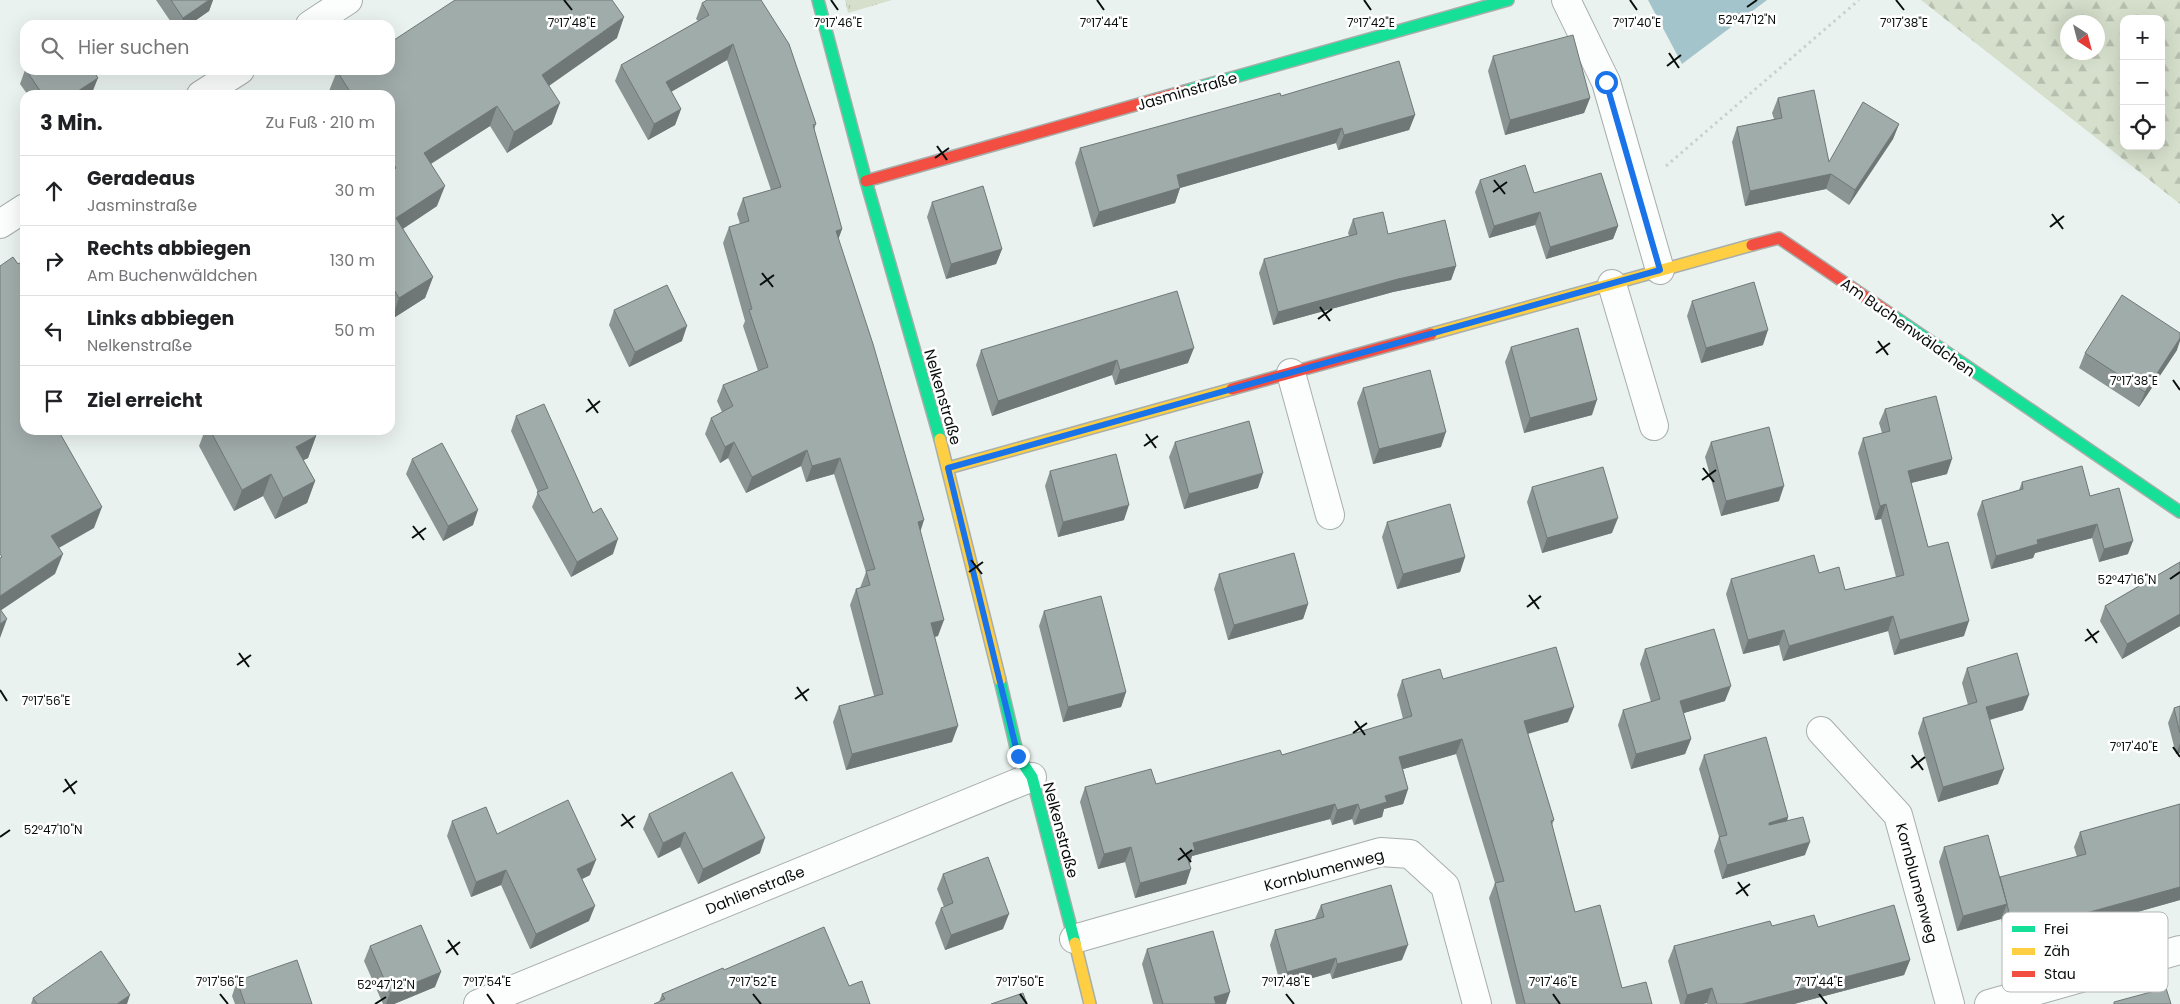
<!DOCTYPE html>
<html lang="de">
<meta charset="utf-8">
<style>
body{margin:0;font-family:Poppins,sans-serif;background:#f6f6f6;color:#202124}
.controls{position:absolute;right:15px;top:15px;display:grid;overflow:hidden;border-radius:10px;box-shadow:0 5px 20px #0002}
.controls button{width:45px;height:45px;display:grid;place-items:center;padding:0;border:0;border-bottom:1px solid #e0e0e0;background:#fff;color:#202124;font:25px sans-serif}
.compass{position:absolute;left:2060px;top:15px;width:45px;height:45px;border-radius:50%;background:#fff;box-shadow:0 5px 20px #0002;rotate:144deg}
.stop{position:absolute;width:15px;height:15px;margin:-11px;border:4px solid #1a73e8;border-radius:50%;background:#fff}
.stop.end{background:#1a73e8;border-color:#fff;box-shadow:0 1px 5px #0008}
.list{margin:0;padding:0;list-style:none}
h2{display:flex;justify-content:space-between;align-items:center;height:65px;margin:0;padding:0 20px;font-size:21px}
h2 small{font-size:16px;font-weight:400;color:#757577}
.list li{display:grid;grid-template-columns:32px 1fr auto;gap:15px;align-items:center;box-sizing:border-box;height:70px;padding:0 20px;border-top:1px solid #e0e0e0}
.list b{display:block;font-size:19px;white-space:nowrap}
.list p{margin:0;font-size:16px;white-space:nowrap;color:#757577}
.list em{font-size:16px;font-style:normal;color:#757577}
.icon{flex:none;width:28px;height:28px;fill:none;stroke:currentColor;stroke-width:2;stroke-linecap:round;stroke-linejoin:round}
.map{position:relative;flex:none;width:2180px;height:1004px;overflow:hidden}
.search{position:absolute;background:#fff;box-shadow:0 5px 20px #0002;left:20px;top:20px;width:375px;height:55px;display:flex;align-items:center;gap:12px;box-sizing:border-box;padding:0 18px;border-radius:15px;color:#757577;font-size:19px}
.panel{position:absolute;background:#fff;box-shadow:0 5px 20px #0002;left:20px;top:90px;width:375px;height:345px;border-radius:15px}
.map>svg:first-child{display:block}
.grass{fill:url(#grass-tufts)}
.forest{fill:url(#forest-firs);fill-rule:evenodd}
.water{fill:#a3c4cb}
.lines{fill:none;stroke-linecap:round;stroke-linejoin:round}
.street-casing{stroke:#a7aeab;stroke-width:30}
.fast-casing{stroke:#a7aeab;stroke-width:14}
.slow-casing{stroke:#a7aeab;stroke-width:14}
.jam-casing{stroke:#a7aeab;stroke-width:14}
.path{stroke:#cccfce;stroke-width:3;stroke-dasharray:2.5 4;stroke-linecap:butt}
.street{stroke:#fcfdfd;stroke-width:28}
.fast{stroke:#16e098;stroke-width:11}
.slow{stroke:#ffcf43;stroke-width:11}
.jam{stroke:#f24e42;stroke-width:11}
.wall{fill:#8a9492}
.shaded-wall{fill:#707877}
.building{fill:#a0acaa;stroke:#707877}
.route{stroke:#1a73e8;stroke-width:6}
.ticks{fill:none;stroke:#090e0c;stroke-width:2}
.labels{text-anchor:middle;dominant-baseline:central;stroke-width:5;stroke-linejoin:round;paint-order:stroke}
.street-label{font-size:15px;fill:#090e0c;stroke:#fff}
.key{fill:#fff;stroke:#b5b7b6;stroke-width:1}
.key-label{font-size:14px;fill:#090e0c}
.ticks-label{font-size:12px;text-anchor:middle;fill:#090e0c;stroke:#fff;stroke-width:5;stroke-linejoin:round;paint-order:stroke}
</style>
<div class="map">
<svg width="2180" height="1004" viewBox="0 0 2180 1004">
<defs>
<pattern id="grass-tufts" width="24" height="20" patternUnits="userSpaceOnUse" patternTransform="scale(1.25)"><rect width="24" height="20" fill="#d5dfcb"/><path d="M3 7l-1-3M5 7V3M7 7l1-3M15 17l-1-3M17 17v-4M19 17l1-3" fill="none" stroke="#b6bead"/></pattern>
<pattern id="forest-firs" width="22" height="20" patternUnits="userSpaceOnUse" patternTransform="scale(1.25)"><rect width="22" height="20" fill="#d5dfcb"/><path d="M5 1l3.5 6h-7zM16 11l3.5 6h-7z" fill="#b6bead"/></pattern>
</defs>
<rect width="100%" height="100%" fill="#eaf2ef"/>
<path class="grass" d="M845,0h47l-44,13z"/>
<path class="forest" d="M1921,0h259v204zM2124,19h37v127h-37zM2068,22h30v30h-30z"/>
<path class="water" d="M1648,0h119l-85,64z"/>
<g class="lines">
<g class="street-casing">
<path id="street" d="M1566,0l40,82 54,188
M310,25l38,-25
M201,95l39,-25
M0,224l25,-16
M1612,284l42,142
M1291,373l39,142
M1821,731l77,84 52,189
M1074,939l307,-87 29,2 35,32 32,118
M478,1004l554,-227
M1989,1004l191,-54"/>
</g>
<g class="fast-casing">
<path id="fast" d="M818,0l48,181 74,258
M1185,91l323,-91
M1892,315l288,197
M1000,680l18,76 14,21 43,166"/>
</g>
<g class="slow-casing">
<path id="slow" d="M1431,334l321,-89
M940,439l60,241
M948,468l284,-79
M1075,943l15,61"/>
</g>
<g class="jam-casing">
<path id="jam" d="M866,181l319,-90
M1752,245l27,-7 113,77
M1232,389l199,-55"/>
</g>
<path class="path" d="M1666,166l193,-166"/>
<use href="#street" class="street"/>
<use href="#fast" class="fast"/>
<use href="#slow" class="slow"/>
<use href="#jam" class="jam"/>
</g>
<path class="wall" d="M156,0h57l-4,11 -20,14h-16z
M702,3l114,121 -2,6 28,99 -4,11 82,291 18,105 -4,1 18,105 -106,28 -13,-48 6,-16 35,-10 -24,-91 6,-16 4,-1 6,-16 -32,-98 -28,8 -5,-16 -55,27 -18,-35 -8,5 -15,-29 6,-16 11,-6 -5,-11 6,-16 35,-14 -15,-45 2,-5 -22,-78 6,-16 11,-3 -3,-10 6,-16 28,-8 -44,-130 -56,32 10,17 -6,16 -27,15 -33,-59 6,-16 77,-44 -2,-2z
M617,38l-68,48 3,38 -45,29 -17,-27 -59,38 6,42 -34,23 30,48 -8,21 -33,21 -2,-3v-221h-59l-2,-4 8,-20 54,-29z
M1493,56l97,42 -6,15 -79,22 -17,-64z
M25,70h68l-1,23 -3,2h-61l-8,-11z
M1281,96l134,19 -6,15 -71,20 -2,-7 -156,45 -5,15 -82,24 -18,-64 5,-15z
M1778,98l51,64 70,-38 -6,15 -44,66 -23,-16 -81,17 -13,-64 5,-15 37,-8 -2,-6z
M1480,180l54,13 84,33 -5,13 -67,20 -11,-34 -46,13 -14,-46z
M932,202l70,47 -6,15 -50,15 -19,-62z
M1353,219l35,15 68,32 -5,14 -58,12 -120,33 -14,-52 5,-14 85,-23 -1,-3z
M1692,301l71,44 -62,18 -14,-47z
M614,310l68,31 -53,26 -20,-42z
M1511,347l81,68 -68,18 -19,-71z
M981,350l207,13 -73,22 -3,-10 -120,41 -16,-51z
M2177,350l-38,57 -60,-39 6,-15z
M1363,388l78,59 -68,17 -16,-61z
M1885,409l62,65 -36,9 17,64 36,89 -70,19 -6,-24 -105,30 -4,-16 -36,9 -17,-60 5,-15 88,-6 26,17 51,-13 -15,-58 -6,1 -17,-67 5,-15 19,-5 -3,-10z
M516,416l77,97 20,41 -42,23 -39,-70 6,-15 -27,-61z
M205,430h107l4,6 -8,22 -5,2 12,21 -8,22 -32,16 -12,-23 -29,15 -35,-65z
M1175,442l83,46 -74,21 -15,-52z
M1711,442l68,59 -58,15 -16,-59z
M412,459l61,66 -30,16 -37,-67z
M1050,471l74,49 -66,17 -13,-51z
M2022,482l68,14 38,58 -29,8 -7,-24 -57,15 -2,5 -42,11 -14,-55 5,-13 37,-11z
M1532,487l80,46 -70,20 -15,-51z
M1387,522l78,35 -5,15 -63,17 -15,-52z
M2180,562v64l-58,33 -22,-38 5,-15z
M1219,574l89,30 -5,15 -75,21 -14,-51z
M1044,611l82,81 -5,15 -58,15 -24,-96z
M1645,649l80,52 -42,12 8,26 -6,15 -54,15 -13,-44 5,-15 28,-8 -11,-38z
M1967,668l56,42 -33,10 8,64 -60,18 -20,-69 5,-15 45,-13 -6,-22z
M1443,679l125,43 -40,12 26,86 -2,5 23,87 47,76 30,16h-136l-27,-106 6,-15 -39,-129 -53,15 5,20 -5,15 -19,5 -2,8 -28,8 -2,-6 -20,6 -2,-6 -138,37 -2,8 -4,20 -51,14 -10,-36 -27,7 -18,-67 5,-15 71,-3 126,-29 121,-36 -6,-24 5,-15z
M2180,706v47l-4,1 -8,-31 6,-15z
M1704,755l84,62 -1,4 18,34 -83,24 -8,-28 5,-14 -20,-68z
M2180,804v96l-90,25 -5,18 -72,19 -12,-43 -44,12 -18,-69 5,-15 56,31 77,-21 -3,-10 6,-15z
M649,814l111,39 -62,31 -18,-37 -22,11 -15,-29z
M452,821l45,13 93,41 -8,4 7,42 -59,28 -29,-64 -30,12 -24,-61z
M943,874l60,55 -58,21 -10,-27 6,-15 3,-1 -7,-18z
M1321,905l81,55 -70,19 -2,-6 -49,14 -11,-42 5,-15 40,-11z
M1772,926l46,1 92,33 -6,15 -110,29h-87v-1l-4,1h-23l-12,-43 6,-15z
M370,946l65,41 -41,17h-11l-19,-43z
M1147,949l79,55h-73l-11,-40z
M724,970l125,16 -190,16 3,-8z
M237,981l75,23h-77l-3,-8z
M33,998l94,6h-96z"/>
<path class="shaded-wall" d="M209,0h4l-4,11 -20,14h-9l3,-7z
M624,17l-7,21 -83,58 8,-21z
M733,44l-6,16 -67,38 6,-16z
M98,78l-6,15 -3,2h-17z
M1590,98l-6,15 -79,22 5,-15z
M560,103l-8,21 -45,29 7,-21z
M497,106l-7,20 -74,47 8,-20z
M681,109l-6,16 -27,15 6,-16z
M1415,115l-6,15 -71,20 6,-15z
M1899,124l-6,15 -44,66 6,-15z
M1342,128l-6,15 -156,45 -5,15 -82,24 6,-15 78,-37z
M1831,174l-5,15 -81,17 5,-15z
M445,186l-8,20 -47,31 6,-19z
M1540,212l-5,13 -46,13 5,-12z
M1618,226l-5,13 -67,20 4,-12z
M842,229l-6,16v-14z
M1002,249l-6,15 -50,15 5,-15z
M1456,266l-5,14 -58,12 -120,33 5,-13 120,-33z
M433,277l-8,21 -33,21 7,-21z
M687,326l-5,15 -53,26 6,-15z
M1768,330l-5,15 -62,18 5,-15z
M2180,338v3l-3,9 -38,57 6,-15z
M1194,348l-6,15 -73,22 5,-15z
M1117,360l-5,15 -120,41 6,-15z
M1597,400l-5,15 -68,18 6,-15z
M1446,432l-5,15 -68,17 6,-15z
M316,436l-8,22 -20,10 8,-21z
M734,442l-6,16 -8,5 5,-16z
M807,450l-6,16 -55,27 6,-16z
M840,458l-6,16 -28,8 6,-16z
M1952,459l-5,15 -44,11 5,-14z
M1263,473l-5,15 -74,21 5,-15z
M271,474l-8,22 -29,15 8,-21z
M315,481l-8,22 -32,16 8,-21z
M1784,486l-5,15 -58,15 5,-15z
M1886,504l-5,15 -6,1 5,-14z
M1129,505l-5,15 -66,17 5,-15z
M102,507l-8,21 -51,29 8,-21z
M478,510l-5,15 -30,16 5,-15z
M1618,518l-6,15 -70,20 5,-15z
M924,520l-5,16 -1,-14z
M2097,524l-5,14 -57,15 -2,5 -42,11 5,-13 41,-16z
M618,539l-5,15 -42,23 6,-15z
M2133,541l-5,13 -29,8 5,-13z
M63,554l-8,20 -55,37v-15z
M1465,557l-5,15 -63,17 6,-15z
M1308,604l-5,15 -75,21 6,-15z
M2180,614v12l-58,33 5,-15z
M1893,616l-5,15 -105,30 6,-15z
M7,619l-7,19v-14z
M944,620l-6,16 -13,3 6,-16z
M1969,621l-5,15 -70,19 6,-15z
M1784,630l-5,15 -36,9 5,-14z
M1731,686l-6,15 -51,15 6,-15z
M1126,692l-5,15 -58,15 5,-15z
M2029,695l-6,15 -42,12 5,-15z
M1574,707l-6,15 -49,14 5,-15z
M958,726l-6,16 -106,28 6,-16z
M1462,739l-6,15 -63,18 6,-15z
M1691,739l-6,15 -54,15 5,-15z
M2180,743v10l-4,1z
M2004,769l-6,15 -60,18 5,-15z
M1408,789l-5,15 -19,5 -2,8 -28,8 6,-15 25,-14z
M1335,804l-5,15 -138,37 -3,9 -3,-12 7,-10z
M1358,804l-6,15 -20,6 5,-15z
M1788,817l-4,14 -20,6 5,-14z
M685,832l-5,15 -22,11 5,-15z
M765,838l-5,15 -62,31 5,-15z
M1810,842l-5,13 -83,24 5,-14z
M1131,847l-6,15 -27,7 6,-15z
M596,860l-6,15 -18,9 5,-15z
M1191,869l-5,15 -51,14 5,-15z
M506,870l-5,15 -30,12 5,-15z
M2180,887v13l-99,28 5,-15z
M2007,904l-6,15 -44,12 6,-15z
M595,906l-6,15 -59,28 6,-15z
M1009,914l-6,15 -58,21 6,-15z
M2090,928l-5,15 -72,19 5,-15z
M1408,945l-6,15 -70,19 5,-15z
M1336,958l-6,15 -49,14 6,-15z
M1910,960l-6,15 -110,29h-52z
M441,972l-6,15 -41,17h-8l4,-11z
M1712,988l-5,15 -4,1h-19l3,-9z
M1230,992l-4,12h-15l3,-7z
M130,995l-3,9h-10z"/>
<path class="building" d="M171,0h38l-26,18z
M455,0h157l12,17 -82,58 18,28 -46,29 -17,-26 -73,47 21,33 -49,32 37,59 -34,21 -9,-15v-111l6,-4 -6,-10v-63h-38l-15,-24 1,-1h52v-29l1,1z
M707,0h54l28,44 27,80 -3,1 29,104 -6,2 37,113 51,176 -6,2 26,98 -13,3 27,103 -106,28 -13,-48 44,-12 -27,-105 14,-4 -4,-14 9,-2 -35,-111 -28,8 -5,-16 -55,27 -18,-35 -9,5 -14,-29 22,-12 -10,-21 45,-18 -19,-57 3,-1 -23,-82 20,-6 -6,-23 38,-11 -48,-143 -67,38 15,27 -27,15 -33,-59 88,-50 -7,-12z
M1573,35l17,63 -80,22 -17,-64z
M1399,61l16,54 -71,20 -2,-7 -165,47 3,13 -81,24 -19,-64 200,-55 1,3z
M26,70h67l5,8 -26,17h-29z
M1814,90l15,72 34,-60 36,22 -44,66 -24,-16 -81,17 -13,-64 45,-9 -4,-20z
M1525,165l9,28 67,-20 17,53 -68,21 -10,-35 -46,14 -14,-46z
M983,186l19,63 -51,15 -19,-62z
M1383,212l5,22 57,-14 11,46 -58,13 -120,33 -14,-53 93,-25 -4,-15z
M13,257l5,7 7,-4v170h33l44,77 -51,29 12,18 -63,42v-38l2,-1 -2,-3v-288z
M1754,282l14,48 -62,18 -14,-47z
M667,285l20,41 -52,26 -21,-42z
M1177,291l17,57 -74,22 -3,-10 -119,41 -17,-51z
M2122,295l58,38v5l-35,54 -60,-39z
M1578,328l19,72 -67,18 -19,-71z
M1430,370l16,62 -67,17 -16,-61z
M1936,396l16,63 -44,12 20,76 20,-5 21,79 -69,19 -7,-24 -104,30 -5,-16 -36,10 -17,-61 83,-24 5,18 20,-6 6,23 59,-15 -18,-71 -6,2 -17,-68 27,-7 -5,-22z
M544,404l49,109 8,-5 17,31 -41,23 -40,-70 11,-4 -32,-72z
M1249,421l14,52 -74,21 -14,-52z
M1769,427l15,59 -58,15 -15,-59z
M210,430h102l4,6 -20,11 19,34 -32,17 -12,-24 -29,16z
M442,443l36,67 -30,16 -36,-67z
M1116,454l13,51 -66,17 -13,-51z
M2082,466l8,30 29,-8 14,53 -29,8 -7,-25 -60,16 1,4 -42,12 -14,-55 41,-12 -1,-7z
M1603,467l15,51 -71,20 -15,-51z
M1450,504l15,53 -62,17 -16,-52z
M1294,553l14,51 -74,21 -15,-51z
M2180,562v52l-53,30 -22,-38z
M1101,596l25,96 -58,15 -24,-96z
M0,609l7,10 -7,5z
M1714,629l17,57 -51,15 11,38 -55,15 -13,-44 37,-11 -15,-50z
M1556,647l18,60 -50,14 30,99 -3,1 24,91 25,-7 22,83 24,-6 6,22h-127l-30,-121 9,-2 -42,-142 -63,18 9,32 -23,7 2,6 -27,8 -2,-6 -21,6 -2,-6 -142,39 2,7 -9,3 5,16 -51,14 -9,-36 -27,7 -19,-67 66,-18 5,15 124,-34 2,5 130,-39 -10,-36 38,-11 3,10z
M2017,653l12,42 -43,12 18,62 -61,18 -20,-69 54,-16 -10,-34z
M2180,706v27l-6,-25z
M1766,737l22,80 -19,6v2l34,-8 7,25 -83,23 -8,-28 8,-2 -23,-80z
M732,772l33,66 -62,31 -18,-37 -22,11 -14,-29z
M568,800l28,60 -19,9 18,37 -59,28 -30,-64 -30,12 -24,-61 34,-14 11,27z
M2180,804v83l-94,26 4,15 -72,19 -18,-70 86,-23 -6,-22z
M1988,835l19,69 -44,12 -19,-69z
M988,857l21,57 -58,21 -10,-27 12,-5 -10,-29z
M1391,885l17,60 -71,19 -1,-6 -49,14 -12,-42 49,-13 -3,-12z
M1894,905l16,55 -168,44h-25l-5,-16 -25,7 -13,-49 96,-25 2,5 42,-11 4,12z
M421,925l20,47 -51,21 -20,-47z
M824,927l25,59 13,-5 8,23h-216l11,-5 -3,-5 61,-26 1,2z
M1213,931l17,61 -16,5 2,7h-53l-16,-55z
M101,951l29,44 -13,9h-80l-4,-6z
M297,960l15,44h-67l-8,-23z
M2166,988l5,16h-57v-2z
M1023,993l4,11h-36z"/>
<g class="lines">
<path class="route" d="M1018,756l-70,-288 712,-198 -54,-188"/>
</g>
<path class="ticks" d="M564,0l8,10M831,0l7,10M1097,0l7,10M1364,0l7,10M1630,0l7,10M1896,0l8,10M1747,7l10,-7M1669,53l10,15M1667,66l14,-11M937,146l10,14M935,158l14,-10M1494,180l11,14M1493,192l14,-10M2052,214l11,15M2050,227l14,-11M762,273l11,14M760,285l14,-10M1320,307l10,14M1318,319l14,-10M1878,341l10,14M1876,353l14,-10M2173,380l7,10M588,399l10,14M586,412l14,-11M1146,434l10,14M1144,446l14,-10M1703,468l11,14M1702,480l14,-10M413,526l11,14M412,538l14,-10M971,560l11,14M969,572l14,-10M2170,579l10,-7M1529,595l10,14M1527,607l14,-11M2087,629l10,14M2085,641l14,-10M239,653l10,14M237,665l14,-10M797,687l10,14M0,690l7,11M795,699l14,-10M1355,721l10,14M1353,733l14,-10M2173,747l7,10M1912,755l11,15M1911,768l14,-11M65,779l10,15M63,792l14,-11M622,814l11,14M621,826l14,-10M0,837l10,-7M1180,848l11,14M1178,860l14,-10M1738,882l10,14M1736,894l14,-10M448,940l10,15M446,953l14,-11M220,994l8,10M487,994l7,10M753,994l8,10M1020,994l7,10M1286,994l8,10M1553,994l7,10M1819,994l8,10M375,1004l11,-7"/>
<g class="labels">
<g class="street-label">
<text transform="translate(1187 91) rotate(-16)">Jasminstraße</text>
<text transform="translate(1908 327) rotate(35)">Am Buchenwäldchen</text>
<text transform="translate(943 397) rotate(74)">Nelkenstraße</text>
<text transform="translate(1061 830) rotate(75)">Nelkenstraße</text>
<text transform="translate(1324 870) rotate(-15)">Kornblumenweg</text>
<text transform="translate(1917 883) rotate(75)">Kornblumenweg</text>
<text transform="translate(755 890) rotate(-22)">Dahlienstraße</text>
</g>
</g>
<rect x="2002" y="912" width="166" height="80" rx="8" class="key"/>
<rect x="2012" y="926" width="23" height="6" fill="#16e098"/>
<rect x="2012" y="948" width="23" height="7" fill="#ffcf43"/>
<rect x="2012" y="971" width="23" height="6" fill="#f24e42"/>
<g class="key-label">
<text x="2044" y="934">Frei</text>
<text x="2044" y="956">Zäh</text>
<text x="2044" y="979">Stau</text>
</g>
<g class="ticks-label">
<text x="1747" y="24">52°47'12"N</text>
<text x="572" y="27">7°17'48"E</text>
<text x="838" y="27">7°17'46"E</text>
<text x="1104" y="27">7°17'44"E</text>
<text x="1371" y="27">7°17'42"E</text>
<text x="1637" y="27">7°17'40"E</text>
<text x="1904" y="27">7°17'38"E</text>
<text x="2134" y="385">7°17'38"E</text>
<text x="2127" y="584">52°47'16"N</text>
<text x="46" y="705">7°17'56"E</text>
<text x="2134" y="751">7°17'40"E</text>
<text x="53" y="834">52°47'10"N</text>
<text x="220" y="986">7°17'56"E</text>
<text x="487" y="986">7°17'54"E</text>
<text x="753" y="986">7°17'52"E</text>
<text x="1020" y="986">7°17'50"E</text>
<text x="1286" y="986">7°17'48"E</text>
<text x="1553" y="986">7°17'46"E</text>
<text x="1819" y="986">7°17'44"E</text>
<text x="386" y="989">52°47'12"N</text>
</g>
</svg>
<div class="controls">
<button>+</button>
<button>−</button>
<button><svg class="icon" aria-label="locate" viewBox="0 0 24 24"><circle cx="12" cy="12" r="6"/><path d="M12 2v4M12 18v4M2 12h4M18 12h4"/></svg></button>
</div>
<svg class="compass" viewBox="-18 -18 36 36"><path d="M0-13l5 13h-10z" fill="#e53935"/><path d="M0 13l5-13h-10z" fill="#757577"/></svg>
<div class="stop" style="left:1606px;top:82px"></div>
<div class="stop end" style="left:1018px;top:756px"></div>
<div class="search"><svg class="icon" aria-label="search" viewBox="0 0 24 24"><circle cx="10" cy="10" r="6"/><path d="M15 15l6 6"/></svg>Hier suchen</div>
<section class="panel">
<h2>3 Min.<small>Zu Fuß · 210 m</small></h2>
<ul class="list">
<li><svg class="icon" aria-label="ahead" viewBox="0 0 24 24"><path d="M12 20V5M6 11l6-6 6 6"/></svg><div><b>Geradeaus</b><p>Jasminstraße</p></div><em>30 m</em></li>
<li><svg class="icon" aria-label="right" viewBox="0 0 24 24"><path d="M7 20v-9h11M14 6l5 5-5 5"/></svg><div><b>Rechts abbiegen</b><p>Am Buchenwäldchen</p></div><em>130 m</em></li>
<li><svg class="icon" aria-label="left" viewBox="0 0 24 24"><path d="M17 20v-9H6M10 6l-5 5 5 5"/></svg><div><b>Links abbiegen</b><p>Nelkenstraße</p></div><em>50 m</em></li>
<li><svg class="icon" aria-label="arrive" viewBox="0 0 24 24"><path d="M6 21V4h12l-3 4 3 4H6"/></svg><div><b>Ziel erreicht</b></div></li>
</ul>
</section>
</div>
